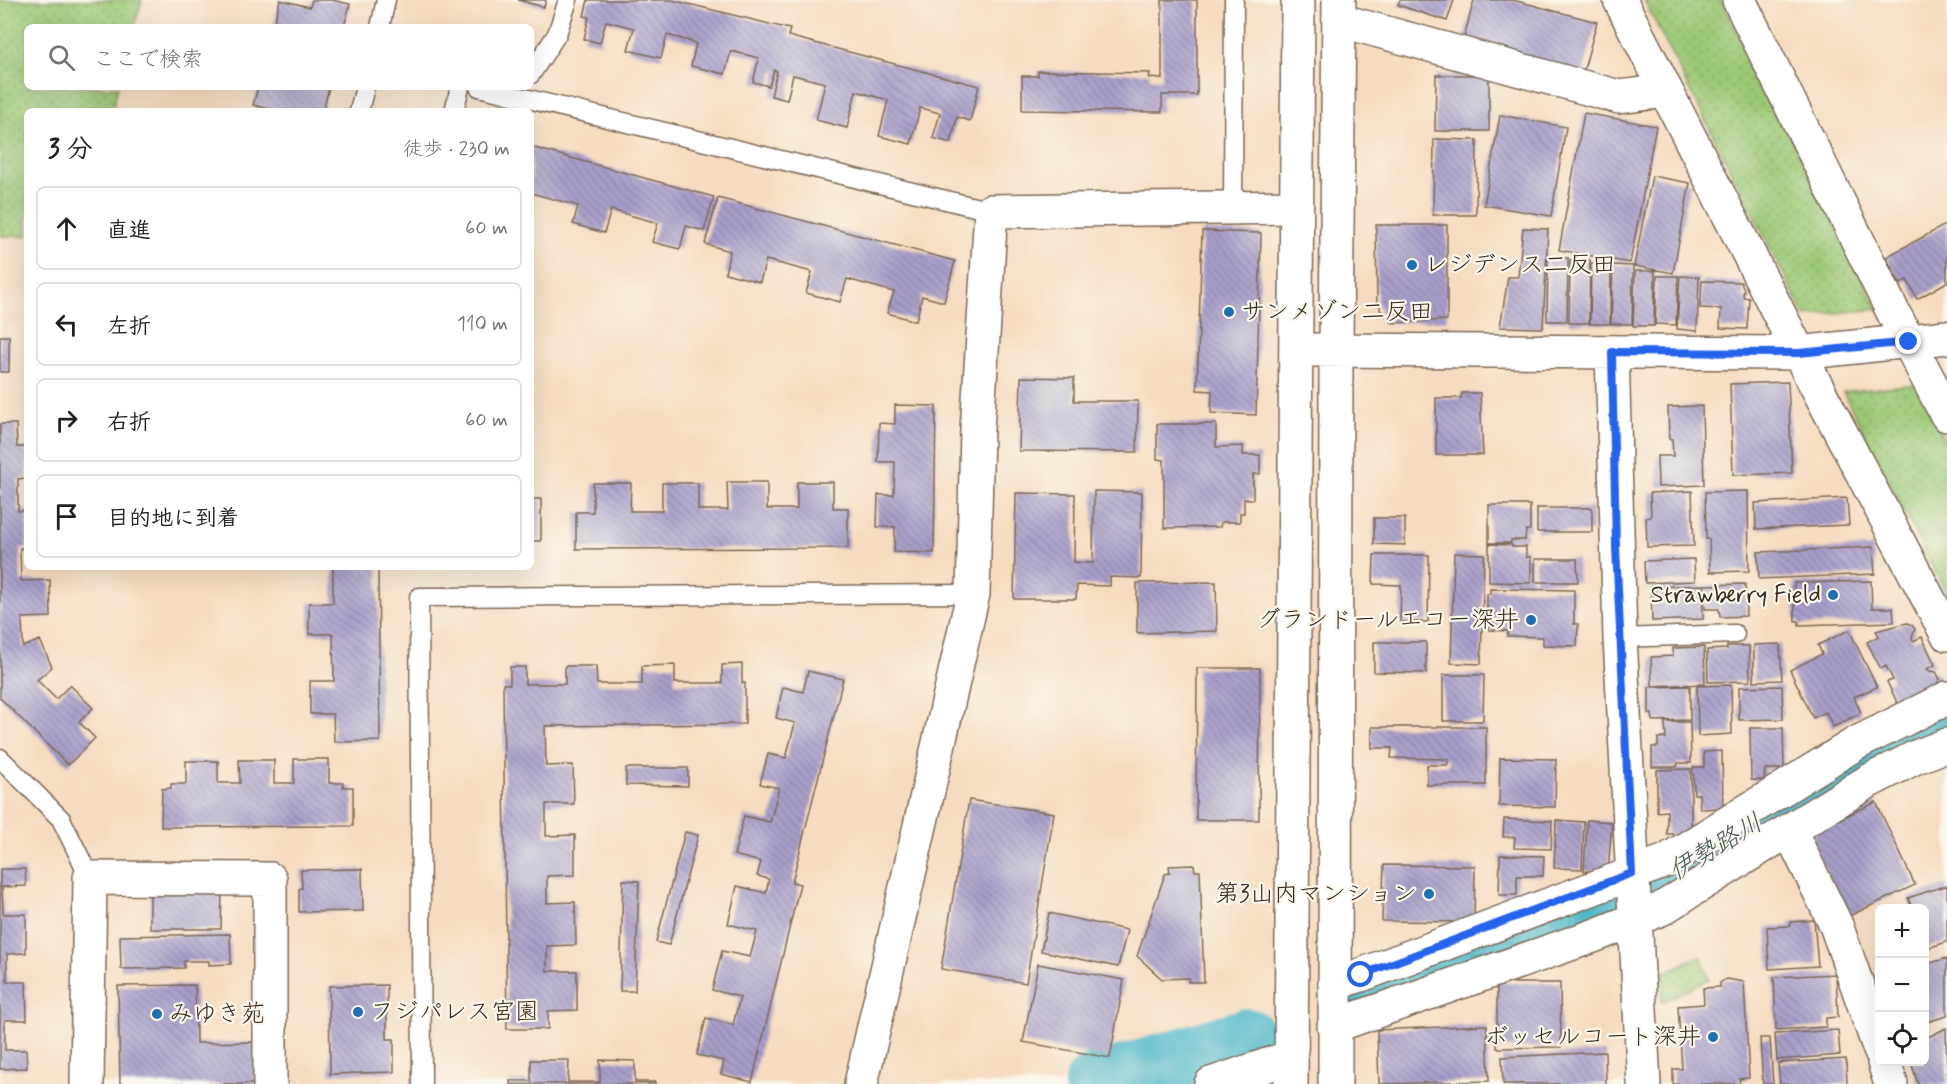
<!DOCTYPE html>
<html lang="ja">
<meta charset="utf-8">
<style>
body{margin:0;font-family:Mynerve,"Klee One",sans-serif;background:#f2f2f2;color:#202124}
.controls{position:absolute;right:18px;bottom:18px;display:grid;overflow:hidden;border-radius:9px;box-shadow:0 6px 24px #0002}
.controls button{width:54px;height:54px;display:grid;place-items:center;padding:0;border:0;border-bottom:2px solid #e0e0e0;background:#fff;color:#202124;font:30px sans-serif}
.stop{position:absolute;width:18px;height:18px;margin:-14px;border:4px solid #2563eb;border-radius:50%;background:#fff}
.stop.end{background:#2563eb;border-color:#fff;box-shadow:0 2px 6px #0008}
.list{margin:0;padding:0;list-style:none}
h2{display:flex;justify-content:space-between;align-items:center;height:78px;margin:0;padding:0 24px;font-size:26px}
h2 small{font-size:20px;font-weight:400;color:#757577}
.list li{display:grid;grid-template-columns:39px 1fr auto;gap:18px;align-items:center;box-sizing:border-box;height:84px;margin:0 12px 12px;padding:0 12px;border:2px solid #e0e0e0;border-radius:9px}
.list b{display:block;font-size:22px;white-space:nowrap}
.list em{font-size:20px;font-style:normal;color:#757577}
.icon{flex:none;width:33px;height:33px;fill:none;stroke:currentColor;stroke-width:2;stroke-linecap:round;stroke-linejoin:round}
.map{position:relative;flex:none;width:1947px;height:1084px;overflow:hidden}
.search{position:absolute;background:#fff;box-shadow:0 6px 24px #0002;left:24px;top:24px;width:510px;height:66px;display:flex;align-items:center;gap:15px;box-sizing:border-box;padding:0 21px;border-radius:9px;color:#757577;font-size:22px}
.panel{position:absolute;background:#fff;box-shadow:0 6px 24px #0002;left:24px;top:108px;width:510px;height:462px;border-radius:9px}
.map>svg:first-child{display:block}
.park{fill:url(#park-dots);stroke:#6b794a;stroke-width:1.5}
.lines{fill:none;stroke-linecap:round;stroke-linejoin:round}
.river{stroke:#4bb6c7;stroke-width:60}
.building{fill:url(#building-back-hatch)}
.service-casing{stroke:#7c6857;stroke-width:21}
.minor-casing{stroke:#7c6857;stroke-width:36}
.tertiary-casing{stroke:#7c6857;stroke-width:36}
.service{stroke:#fff;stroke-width:18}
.minor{stroke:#fff;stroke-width:33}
.tertiary{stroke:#fff;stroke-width:33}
.route{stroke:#2563eb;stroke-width:8}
.poi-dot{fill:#1f6fb2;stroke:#fbf7ec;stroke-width:2}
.labels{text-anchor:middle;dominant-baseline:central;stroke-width:4.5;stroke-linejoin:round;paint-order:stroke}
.poi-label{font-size:24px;fill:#3b2a1e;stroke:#fbf7ec;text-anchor:start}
.water-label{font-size:26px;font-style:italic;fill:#415b59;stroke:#fbf7ec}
</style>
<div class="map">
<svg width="1947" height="1084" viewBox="0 0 1947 1084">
<defs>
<pattern id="park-dots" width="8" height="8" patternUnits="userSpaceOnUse" patternTransform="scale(1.5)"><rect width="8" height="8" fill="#9bc875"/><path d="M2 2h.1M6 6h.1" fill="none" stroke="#80a35f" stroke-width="1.8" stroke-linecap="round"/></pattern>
<pattern id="building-back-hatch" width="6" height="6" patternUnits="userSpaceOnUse" patternTransform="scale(1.5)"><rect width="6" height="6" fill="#a99fca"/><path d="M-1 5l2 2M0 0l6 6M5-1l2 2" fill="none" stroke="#8b82a3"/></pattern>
</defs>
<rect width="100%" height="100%" fill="#fbf7ec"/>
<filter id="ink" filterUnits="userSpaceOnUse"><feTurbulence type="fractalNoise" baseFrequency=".0167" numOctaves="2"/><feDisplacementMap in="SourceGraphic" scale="12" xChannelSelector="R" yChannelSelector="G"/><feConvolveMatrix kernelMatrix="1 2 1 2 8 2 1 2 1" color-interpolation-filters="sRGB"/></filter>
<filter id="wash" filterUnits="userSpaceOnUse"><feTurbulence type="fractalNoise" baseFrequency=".008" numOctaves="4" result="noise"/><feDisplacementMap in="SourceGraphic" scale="24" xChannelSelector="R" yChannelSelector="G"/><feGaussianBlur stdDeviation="1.35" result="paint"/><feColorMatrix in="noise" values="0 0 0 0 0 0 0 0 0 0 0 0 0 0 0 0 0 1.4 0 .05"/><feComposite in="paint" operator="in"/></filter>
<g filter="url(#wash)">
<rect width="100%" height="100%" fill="#f5dcc0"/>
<path class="park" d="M0,0h142l-8,27h-107v60h91l-6,24h-85v125h-27z
M1644,0h77l157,309 -73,7z
M1916,384l31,62v149l-104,-203z
M1701,955l8,24 -47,23 -2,-27z"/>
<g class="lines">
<path class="river" d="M1372,995l115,-47 112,-40 58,-24 255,-155 30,-11
M1094,1084l153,-46"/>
</g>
<g id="blocks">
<path class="building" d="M280,0l30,7 2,-7h20l18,4 -6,23h-71z
M518,0h28l-2,7z
M588,0h84l118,29 -2,7 191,50 -9,35 -13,-4 -6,26 -18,-5 7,-25 -20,-5 -9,36 -32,-8 9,-36 -32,-9 -9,37 -31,-8 9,-37 -32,-8 -6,25 -16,-4 6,-25 -3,-1 -5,16 -16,-4 6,-24 -28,-7 -6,23 -34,-8 5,-23 -29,-8 -6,23 -33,-8 6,-22 -28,-7 -6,22 -16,-4 5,-22 -5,-1z
M1162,0h35v95h-35v17l-140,-2v-34h16v-5l112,2 -1,5 13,1z
M1400,0h54l-7,21 -49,-16z
M1474,0h39l84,22 -14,51 -120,-32z
M1436,75h53v56h-54z
M258,87h71l-6,24h-45l-25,-6z
M1584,113l72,13 -26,137 -71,-13z
M1500,115l66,12 -15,89 -67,-11z
M1434,139l43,1 -1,75h-43z
M531,147l183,50 -10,34 -18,-5 -6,23 -28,-7 6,-19 -47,-13 -7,23 -31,-9 5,-18 -47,-13z
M1652,176l38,7 -17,90 -39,-7z
M718,198l237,63 -11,41 -22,-6 -6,25 -29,-8 7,-21 -47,-13 -7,23 -34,-9 6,-21 -46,-12 -6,22 -35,-9 5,-22 -25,-7z
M1947,224v58l-30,17 -10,-19 -7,4 -14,-27z
M1376,225h71v95l-54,3 -13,-13v-5h-3z
M1523,228l25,1 -5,99 -43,-1 8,-50h10z
M1202,231l59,2 -5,182 -45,-2 1,-22 -15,-1z
M1548,258h20l-1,63h-20z
M1570,260h20l-1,63h-20z
M1591,263l20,1 -1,60h-20z
M1613,265l20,1 -1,58h-21z
M1635,271h20l-1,55h-21z
M1657,276h21l-2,49 -21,-1z
M1680,276l19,1 -2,54 -20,-2z
M1702,281l39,1 3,8 -1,7 6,1 -2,31 -27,-1 1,-19 -21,-1z
M0,336h9v36h-9z
M1021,377l53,1v23h64l-1,51 -118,-1z
M1788,382l4,91 -59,2 -3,-91z
M1462,393h18l3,62h-47v-57h25z
M895,405l41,1 -2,147 -40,-1 1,-25h-18l1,-32h16l1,-33h-17l1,-39 16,1z
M1702,406l2,79 -46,2 -1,-31h16l-1,-17h-3l-1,-32z
M0,424h16l1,23h10v31l-9,1v32l9,-1v38h-7l1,33 29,-1 1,37 -29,1 1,29 17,-7 12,27 -15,13 19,19 14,-14 23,23 -14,14 16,16 -27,27 -68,-67z
M1157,424h59v23l27,-1v9h17v19h-7v25h-9v14h-4v9h-19l-1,5 -56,1v-68l-7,-1z
M727,482h40v27h30v-27h36v26h15v40l-272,1v-37h17v-29h38l-1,28h32v-28h36v27h30z
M1094,491l48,1 -1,86 -31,-1v9l-33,-1 -1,14h-62l2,-106 59,1 -1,68 19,1z
M1692,491l2,55 -47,1 -1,-29 5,-1 -1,-24z
M1748,491l1,80 -39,1 -1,-33h-3l-1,-47z
M1847,498l2,27 -93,4 -1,-26z
M531,499h10v42h-10z
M1489,505h41v25h-4l-1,10h-14v3h-22z
M1537,508h55v24h-55z
M1374,518h31v27l-31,-1z
M1489,544l23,1v2h14v10h5v26l-42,-1z
M1873,547l2,27 -116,5 -1,-27z
M1454,553l30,1 -3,110 -30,-1z
M1374,555h55l-1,67h-28l1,-37 -28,-1z
M1535,559h42l1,23h-43z
M1694,559l1,22 -50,2 -1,-22z
M333,567h45l2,174 -46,1 -1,-28h-23v-33h24l-1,-47h-24v-31h24z
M1871,581l1,27h21l1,14 -95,3v-4h-4l-1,-38z
M1216,582l1,49 -80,2v-50z
M1745,584l1,32 -26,1 -1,-8h-14l-1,-24z
M1702,585l1,34 -51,2 -1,-34z
M1490,589l84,1v34h4l-1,22 -34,-1v-8l-36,-1 1,-5 -19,-1v-14h-2v-22h3z
M1907,623l5,2 3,4 -3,9 1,3 9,-4 13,28 -8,4 2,2 7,1 4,7 -4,6 -38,19 -11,-22 6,-2 -7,-14 -5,3 -14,-27 12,-6 -3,-5z
M1849,630l28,57 -23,10 7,16 -28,14 -7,-15 -13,6 -23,-48 32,-16 -4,-9z
M1374,642h52v31l-52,-1z
M1780,644l2,36 -28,1v-36z
M1727,646h22l1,35 -42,1 -1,-32 20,-1z
M1704,647l1,37 -53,2 -1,-29 22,-1v-8z
M742,664v19h3v41l-200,2 1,40 27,-1 1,39h-28v32l29,-1v40l-28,1v27l28,-1 1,43 -29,1v25h30v39l-29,1v18h-41l-4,-345h7v-17h15v17h40v-18h31l1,18h45v-18l33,-1v18h47v-18z
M1197,668h63l-1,152h-63z
M808,671l35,8 -51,203 8,2 -48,198 -31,-8 3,-13 -27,-6 9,-37 27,7 7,-28 -28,-7 10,-39 28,6 7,-26 -29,-7 9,-38 29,7 3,-14 -12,-3 4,-14 -27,-7 10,-39 26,6 9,-34 -19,-4 8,-30 18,4 9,-35 -19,-5 7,-31 20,5z
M1443,675h41l-1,46h-40z
M1731,685l1,49 -34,2 -1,-50z
M1690,686v34l-37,1 -1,-7h-3v-27z
M1782,686l1,33 -44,1v-33z
M1665,722h25l1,41h-13l-1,4h-25v-20h6v-9h8z
M1372,727h114v58h-59v-20h21v-6l-57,-1 1,-10h-20z
M1750,728h33l1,41h-19l-1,11h-13z
M1722,751l1,57 -23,1 -1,-15h-5l-1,-27h11v-15z
M1500,758l56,1 -1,48 -56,-1z
M294,759h35v24h14v4h10v39l-192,1 1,-38 9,-1v-4h15v-23h32v22h22l-1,-23h35v23h20z
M626,768h62v18l-62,-1z
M1691,769v65h-24v-23l-10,1v-42z
M969,800l85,13 -28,170 -85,-14z
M1876,802l39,83 -68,32 -36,-76 6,-11z
M1504,819l48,2 -1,28 -37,-1 1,-11h-12z
M1556,820l28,2 -2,47 -28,-1z
M1587,820l25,2 -4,50 -24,-1z
M685,832l13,3 -29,110 -13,-3z
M1500,855l44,1 -1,20h-26v19h-18z
M1194,865l1,6h5l4,111h-16l1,-4 -27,1 -25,-23 28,-82 5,-1 -1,-7z
M1384,865l91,1 -1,56 -92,-1z
M0,869h25l1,17 -24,1 1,27h23v39l-19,1v28h19l1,38h-22v30h21l1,18 -27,1z
M362,869l1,42 -64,1v-23l3,-1 -1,-18z
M623,880l16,1 -4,110h-15z
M1947,885v57l-23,7v-41h-12l-4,-10z
M150,888l72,1 -1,40h-71z
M1049,913l78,17 -9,37 -77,-16z
M1814,920l4,46 -49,3 -2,-42 23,-1v-4z
M230,934l1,30 -22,1v-4h-25v7l-63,1 -1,-33z
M1947,958v58l-20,6 -3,-8v-49z
M1038,964l86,16 -14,78 -87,-16z
M1836,974l2,43 -12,1v9l-50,3 -2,-53z
M1726,979l18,3 5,96 -10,1 1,5h-67v-15h9l-4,-63 26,-2 -1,-16 17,-1v-4z
M1497,983h63l1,64 -64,1z
M195,985l1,58 60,-1v42h-136l-2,-98z
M387,985v54h7v33l-64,2 -1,-88z
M1487,1025l2,56 -110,3 -2,-54z
M1946,1028l1,56h-29l-7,-22h13v-23z
M1838,1030l2,25 -63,5 -2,-26z
M1760,1038h10l3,46h-10z
M1605,1052l1,32h-103l-1,-27z
M1846,1059l1,25h-67l-2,-21z
M531,1060h38l-1,22h32v-22l35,1v21h20v2h-145v-3h21z"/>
</g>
</g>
<g filter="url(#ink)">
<use href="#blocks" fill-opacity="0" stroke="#7c6857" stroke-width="1.5"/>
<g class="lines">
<g class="service-casing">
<path id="service" d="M380,27l6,-27
M531,74l26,-40 11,-34
M479,87l512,124
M359,111l6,-24
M454,111l6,-24
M1233,206l1,-206
M1620,638l115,-4
M0,758l61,61 29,59
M422,1084l-3,-487 554,-3"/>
</g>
<g class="minor-casing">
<path id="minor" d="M1739,0l155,314 53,101
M1339,20l280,77 47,-6
M1790,831l46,94 44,125
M1335,983l26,-8 305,-114 189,-117 92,-46
M1334,1026l262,-91 65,-26 208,-128 47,-24 31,-12
M1884,1062l7,22
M87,1084l3,-206 180,1v205
M861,1084l112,-490 4,-164 14,-219 305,-4"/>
</g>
<g class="tertiary-casing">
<path id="tertiary" d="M1620,0l179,353 148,281
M1315,350l484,3 148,-16
M1612,352l8,286 24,446
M1211,1084l80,-27
M1291,1084l7,-1084
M1335,1084l1,-734 3,-350"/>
</g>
<use href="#service" class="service"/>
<use href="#minor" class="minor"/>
<use href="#tertiary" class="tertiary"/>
</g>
</g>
<g class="lines" filter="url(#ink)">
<path class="route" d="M1361,975l271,-102 -16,-325 -4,-196 187,1 110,-11"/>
</g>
<g class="poi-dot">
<circle cx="1412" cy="265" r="6"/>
<circle cx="1229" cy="312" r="6"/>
<circle cx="1833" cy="595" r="6"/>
<circle cx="1531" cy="620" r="6"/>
<circle cx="1429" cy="894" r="6"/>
<circle cx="358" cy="1012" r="6"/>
<circle cx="157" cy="1014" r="6"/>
<circle cx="1713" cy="1037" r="6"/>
</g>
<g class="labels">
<g class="poi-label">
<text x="1424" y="265">レジデンス二反田</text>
<text x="1241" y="312">サンメゾン二反田</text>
<text x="1821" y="595" text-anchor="end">Strawberry Field</text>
<text x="1519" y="620" text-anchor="end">グランドールエコー深井</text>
<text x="1417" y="894" text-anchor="end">第3山内マンション</text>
<text x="370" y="1012">フジパレス宮園</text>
<text x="169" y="1014">みゆき苑</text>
<text x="1701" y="1037" text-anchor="end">ボッセルコート深井</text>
</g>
<g class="water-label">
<text transform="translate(1716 848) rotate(-31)">伊勢路川</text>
</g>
</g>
</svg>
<div class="controls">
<button>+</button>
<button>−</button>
<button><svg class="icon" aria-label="locate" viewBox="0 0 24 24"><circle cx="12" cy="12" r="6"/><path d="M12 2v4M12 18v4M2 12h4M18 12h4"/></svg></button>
</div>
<div class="stop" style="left:1361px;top:975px"></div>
<div class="stop end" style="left:1909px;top:342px"></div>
<div class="search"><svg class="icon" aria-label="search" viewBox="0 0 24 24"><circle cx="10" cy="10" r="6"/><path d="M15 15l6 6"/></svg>ここで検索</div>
<section class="panel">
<h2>3 分<small>徒歩 · 230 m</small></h2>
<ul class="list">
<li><svg class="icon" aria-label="ahead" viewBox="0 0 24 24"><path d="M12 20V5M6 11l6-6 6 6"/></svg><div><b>直進</b></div><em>60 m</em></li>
<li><svg class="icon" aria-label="left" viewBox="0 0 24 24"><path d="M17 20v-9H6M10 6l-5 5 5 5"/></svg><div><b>左折</b></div><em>110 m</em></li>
<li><svg class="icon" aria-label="right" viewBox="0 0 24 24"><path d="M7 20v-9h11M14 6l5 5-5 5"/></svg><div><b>右折</b></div><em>60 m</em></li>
<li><svg class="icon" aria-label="arrive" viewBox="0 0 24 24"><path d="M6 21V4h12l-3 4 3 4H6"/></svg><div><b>目的地に到着</b></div></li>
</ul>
</section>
</div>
